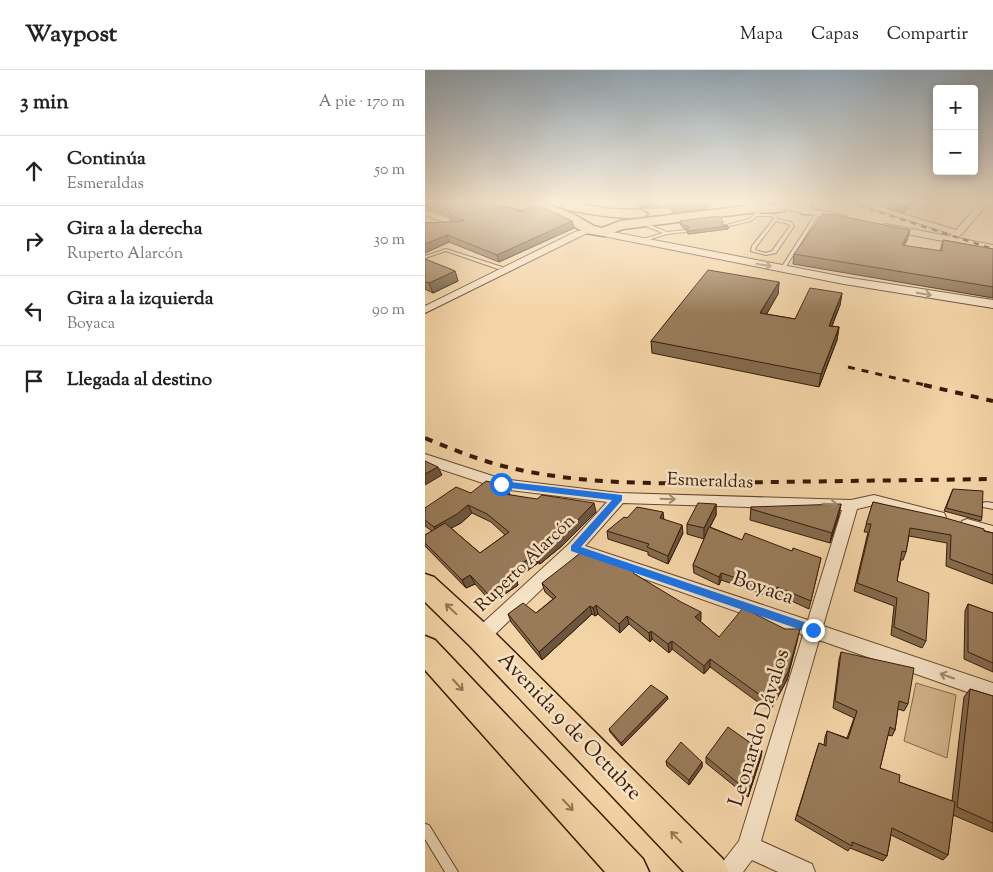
<!DOCTYPE html>
<html lang="es">
<meta charset="utf-8">
<style>
body{margin:0;font-family:"Sorts Mill Goudy",serif;background:#f2f2f2;color:#222}
.controls{position:absolute;right:15px;top:15px;display:grid;overflow:hidden;border-radius:5px;box-shadow:0 2px 12px #0003}
.controls button{width:45px;height:45px;display:grid;place-items:center;padding:0;border:0;border-bottom:1px solid #e0e0e0;background:#fff;color:#222;font:25px sans-serif}
.stop{position:absolute;width:15px;height:15px;margin:-11px;border:4px solid #1a73e8;border-radius:50%;background:#fff}
.stop.end{background:#1a73e8;border-color:#fff;box-shadow:0 1px 5px #0008}
.list{margin:0;padding:0;list-style:none}
h2{display:flex;justify-content:space-between;align-items:center;height:65px;margin:0;padding:0 20px;font-size:21px}
h2 small{font-size:16px;font-weight:400;color:#767676}
.list li{display:grid;grid-template-columns:32px 1fr auto;gap:15px;align-items:center;box-sizing:border-box;height:70px;padding:0 20px;border-top:1px solid #e0e0e0}
.list b{display:block;font-size:19px;white-space:nowrap}
.list p{margin:0;font-size:16px;white-space:nowrap;color:#767676}
.list em{font-size:16px;font-style:normal;color:#767676}
.icon{flex:none;width:28px;height:28px;fill:none;stroke:currentColor;stroke-width:2;stroke-linecap:round;stroke-linejoin:round}
.map{position:relative;flex:none;width:568px;height:802px;overflow:hidden}
header{display:flex;align-items:center;gap:30px;box-sizing:border-box;height:70px;padding:0 25px;background:#fff;border-bottom:1px solid #e0e0e0}
header strong{font-size:24px}
nav{display:flex;gap:28px;margin-inline-start:auto;font-size:18px}
main{display:flex}
aside{flex:1;background:#fff}
.map>svg:first-child{display:block}
.green{fill:#d3b58c;stroke:#856849}
.lines{fill:none;stroke-linecap:round;stroke-linejoin:round}
.service-casing{stroke:#66492e;stroke-width:2}
.minor-casing{stroke:#66492e;stroke-width:2}
.tertiary-casing{stroke:#66492e;stroke-width:2}
.primary-casing{stroke:#371b06;stroke-width:3}
.service{fill:#f7e3c6;fill-rule:evenodd}
.minor{fill:#f7e3c6;fill-rule:evenodd}
.tertiary{fill:#f7e3c6;fill-rule:evenodd}
.primary{fill:#f3d4a7;fill-rule:evenodd}
.rail-far2{stroke:#371b06;stroke-width:2.5;stroke-dasharray:5.5 5.5;stroke-linecap:butt}
.rail-far1{stroke:#371b06;stroke-width:3;stroke-dasharray:7 7;stroke-linecap:butt}
.rail{stroke:#371b06;stroke-width:4;stroke-dasharray:8 8;stroke-linecap:butt}
.wall{fill:#846a4d;stroke:#371b06;fill-rule:evenodd}
.shaded-wall{fill:#6b563f;stroke:#371b06}
.building{fill:#997b5a;stroke:#371b06}
.oneway{stroke:#a18970}
.oneway2{stroke:#957856}
.route{fill:#1a73e8}
.labels{text-anchor:middle;dominant-baseline:central;stroke-width:5;stroke-linejoin:round;paint-order:stroke}
.street-label{font-size:18px;fill:#371b06;stroke:#f7e3c6}
.near-street-label{font-size:21px;fill:#371b06;stroke:#f7e3c6}
</style>
<header>
<strong>Waypost</strong>
<nav><a>Mapa</a><a>Capas</a><a>Compartir</a></nav>
</header>
<main>
<aside>
<h2>3 min<small>A pie · 170 m</small></h2>
<ul class="list">
<li><svg class="icon" aria-label="ahead" viewBox="0 0 24 24"><path d="M12 20V5M6 11l6-6 6 6"/></svg><div><b>Continúa</b><p>Esmeraldas</p></div><em>50 m</em></li>
<li><svg class="icon" aria-label="right" viewBox="0 0 24 24"><path d="M7 20v-9h11M14 6l5 5-5 5"/></svg><div><b>Gira a la derecha</b><p>Ruperto Alarcón</p></div><em>30 m</em></li>
<li><svg class="icon" aria-label="left" viewBox="0 0 24 24"><path d="M17 20v-9H6M10 6l-5 5 5 5"/></svg><div><b>Gira a la izquierda</b><p>Boyaca</p></div><em>90 m</em></li>
<li><svg class="icon" aria-label="arrive" viewBox="0 0 24 24"><path d="M6 21V4h12l-3 4 3 4H6"/></svg><div><b>Llegada al destino</b></div></li>
</ul>
</aside>
<div class="map">
<svg width="568" height="802" viewBox="0 0 568 802">
<rect width="100%" height="100%" fill="#f3d4a7"/>
<filter id="stains"><feTurbulence type="fractalNoise" baseFrequency=".004" numOctaves="4"/><feColorMatrix values="0 0 0 0 .2 0 0 0 0 .09 0 0 0 0 .02 0 0 0 .5 -.17"/></filter>
<radialGradient id="worn" r=".72"><stop offset=".6" stop-color="#630" stop-opacity="0"/><stop offset="1" stop-color="#630" stop-opacity=".3"/></radialGradient>
<path class="green" d="M491,613l40,12 -9,63 -43,-17z"/>
<g class="lines">
<g class="service-casing">
<path id="service" d="M336,138l3,1 -5,5h15l4,4 -1,1 14,3 3,4 -18,27 -10,2 -15,-4 1,-5 21,-26 1,-2 -2,-2h-15l-6,5 -26,6 -2,-1 26,-7zM351,151l13,3 1,2 -18,25 -6,2 -11,-3 1,-3z
M393,142l2,1 -35,55 -4,1v-1l35,-55z
M216,152h2l24,10 18,-2 2,1 -2,1 -18,2 -26,8 -2,-1 1,-1 23,-7 -22,-9z
M21,179l56,18v1l-4,1 -52,-18 -21,7v-2z
M561,432l7,1v6l-10,-2 -1,-2 1,-2z
M0,754l4,1 29,47h-13l-20,-33z"/>
</g>
<g class="minor-casing">
<path id="minor" d="M147,132h10l-14,6 -4,-2z
M428,132h10l93,28 25,-28h8l-28,33 -9,7 -4,-3 4,-5z
M0,140l24,9 1,2 -4,2 -21,-8z
M165,158l4,2 -13,6 -156,77v-7l150,-74z
M0,384l77,25 117,14 232,7 23,-5 70,18 2,4 -2,4 -5,2 -65,-18 -17,4 -34,117 170,57v18l-174,-61 -58,201 51,23 3,8h-37l-26,-12 -9,12h-25l3,-8 18,-23 64,-206 -226,-80 -91,88 -6,2 -6,-2 -3,-6 3,-6 95,-87 38,-42 -106,-13 -76,-25zM198,433l219,7 -34,110 -223,-74z
M542,449l26,7v12l-31,-9 -2,-4 2,-4z"/>
</g>
<g class="tertiary-casing">
<path id="tertiary" d="M358,133l62,13 5,3 -5,3 -65,-14v-4z
M461,154l107,21v6l-111,-22 -1,-2 1,-2z
M172,159l247,48 149,23v8l-149,-24 -251,-50 -1,-2 1,-2z"/>
</g>
<g class="primary-casing">
<path id="primary" d="M101,132h16l33,13 19,11 8,2 18,-7 126,-15 -1,-4h12l1,2 18,1 3,-3 11,1 -6,8 -15,2 -12,-1 -134,17 -19,7 -19,-3 -20,-12 -37,-16z
M143,132l43,7 31,1 6,4c-9,10 -70,-2 -84,-5l-2,-3z
M372,132h12l3,9 -2,3h-8z
M0,504l9,3 56,51 233,231 6,13h-45l-214,-226 -45,-44z
M0,566l10,4 208,219 6,13h-44l-180,-202z"/>
</g>
<use href="#service" class="service"/>
<use href="#minor" class="minor"/>
<use href="#tertiary" class="tertiary"/>
<use href="#primary" class="primary"/>
<path class="rail-far2" d="M423,132l145,47"/>
<path class="rail-far1" d="M423,297l81,19"/>
<path class="rail" d="M499,315l69,16
M0,368c27,11 53,22 82,29 87,21 178,16 267,15 73,-1 146,-2 219,-3"/>
</g>
<path class="wall" d="M0,132h62h-2l87,19 2,7 -75,34 -50,-20 -24,11v-30l28,-1 -1,-1 -2,-4 -25,-10z
M215,132h80l-12,2v5l-35,4 -4,-5h-29z
M464,132h24l-9,11 -16,-5z
M255,151l48,5v3l-40,5v-4l-5,-2 -3,-4z
M485,160l-3,10 -3,6 36,5 3,-11 50,9v49l-200,-34 1,-10z
M0,189l30,12 3,10 -25,12 -8,-4z
M354,212l-1,12 -12,20 29,5 47,-26 -2,12 -8,21 7,1 -2,13 -18,47 -167,-34 -1,-12z
M528,419l29,28 -1,4 -37,-10z
M46,423l39,2 86,17 -33,33 -23,19 -2,-1 -22,16 2,6 -26,18 -17,-19 -9,4 -41,-42v-11l7,-4 -7,-5v-18zM47,443l19,9 14,13 -25,18 -29,-25 10,-5z
M448,432l120,31v51l-47,-18 1,-23 -38,-7 -3,16 -3,8h-2l-4,21 29,60 -4,7 -31,-13 3,-29 -40,-15 14,-59h-4z
M291,434v11l-6,12 32,13 50,11 29,7 -12,51 -33,-15 -2,4 -53,-18 -2,5 -25,-12 -1,-8 11,-26 -17,-5v-10z
M326,437l88,8 -9,28 -80,-23z
M202,448l37,2 19,13 -15,31 -20,-9v-3l-40,-13 -1,-8z
M211,505l65,45 -1,1 19,16 79,1 -11,42 -17,31 -60,-44 -6,7 -32,-25 -3,4 -17,-14 -2,3 -21,-18 -9,9 -22,-19 -3,2 -3,-2 -50,46 -31,-38 -3,-8 28,-1 17,-14 -8,-7 -3,-9z
M543,534l25,9v59l-29,-13 1,-48z
M416,582l67,52 -4,7 -6,-2 -3,21 -3,6 -4,-1 -8,33 19,14 53,19 12,-104 6,-8 23,7v136l-40,-17 -5,40 -5,5 -52,-25 -4,21 -4,5 -33,-13 -2,3 -53,-31 24,-77 5,2 1,-8 2,-6 20,7 7,-20 -21,-10 6,-48z
M242,626l1,3 -46,47 -12,-14 -1,-3z
M281,687h55l-13,40 -42,-34z
M241,691l36,1v5l-13,18 -22,-19z"/>
<path class="shaded-wall" d="M272,132h23l-12,2v5l-35,4 -1,-9z
M485,132h3l-9,11 2,-6z
M147,151l2,7 -75,34 -2,-7z
M298,151l-1,6 6,-1v3l-40,5 -1,-3z
M485,160l-3,10 -8,15 3,-10z
M22,165l2,7 -24,11v-9z
M30,201l3,10 -25,12 -4,-10z
M354,212l-1,12 -18,32v-13z
M417,223l-2,12 -13,33 2,-12z
M414,257l-2,13 -18,47 2,-13z
M13,397l4,8 -17,10v-11z
M82,416l3,9 -12,-2z
M169,433l2,9 -33,33 -23,19 -3,-8z
M291,434v11l-12,24v-11z
M416,434l-2,11 -9,28 2,-10z
M43,435l4,8 -11,10 -23,12 -4,-8z
M238,442l1,8 -4,-2z
M257,455l1,8 -15,31v-8z
M110,484l3,9 -22,16 2,6 -26,18 -4,-9 22,-22z
M296,503v7l-2,5v-8z
M45,505l5,9 -9,4 -4,-8z
M171,535l2,9 -3,2 -2,-8z
M165,536l2,8 -50,46 -3,-8z
M276,542v8l-5,6 -1,-9z
M202,546l2,8 -9,9 -1,-9z
M375,559l-13,51 -17,31 1,-8z
M226,561l1,8 -2,3 -1,-9z
M247,571v8l-3,4 -1,-9z
M285,589v8l-6,7v-8z
M242,626l1,3 -46,47 -1,-3z
M337,681l-1,6 -13,40 1,-5z
M277,692v5l-13,18v-5z"/>
<path class="building" d="M1,132h55l40,9 17,-6 34,16 -75,34 -50,-20 -22,9v-21l40,-2 -15,-7 -2,-4z
M245,132h27l-25,2z
M464,132h21l-4,5z
M398,144l12,1 75,15 -8,15 40,6 1,-11 50,9v38l-199,-33z
M293,146l5,5 -1,4 6,1 -41,5 2,-4 -6,-2 -3,-4z
M0,189l30,12 -26,12 -4,-1z
M283,200l71,12 -19,31 35,6 15,-31 32,5 -13,33 10,1 -18,47 -170,-33z
M0,391l13,6 -13,7z
M61,411l21,5 -9,7 39,6 5,-4 52,8 -33,34 -24,19 -2,-2 -25,18 5,4 -27,18 -18,-19 -8,5 -37,-37v-8l20,-12 35,30 29,-21 -22,-18 -19,-9 -11,9 -23,13 -9,-7v-12l31,-21 15,6z
M528,419l30,2 -1,26 -36,-9z
M448,432l69,15 42,12v2l9,2v42l-43,-16 1,-24 -41,-7 -4,24 -4,-1 -5,30 32,12 -3,48 -32,-14 3,-29 -40,-15 14,-59h-5z
M273,433l18,1 -12,24 -17,-4z
M416,434l-9,29 -81,-24v-2z
M212,437l26,5 -3,6 22,7 -14,31 -21,-9 2,-3 -42,-13 17,-14 3,1z
M284,457l33,13 3,-7 47,18 1,-3 28,10 -10,43 -34,-14 -1,4 -55,-18 -2,4 -26,-12z
M158,481l52,20 -2,2 48,29 20,10 -6,5 24,20 24,-29 42,21h15l-12,43 -17,31 -61,-44 -6,7 -32,-25 -4,3 -17,-13 -2,2 -22,-17 -8,8 -23,-19 -3,3 -3,-2 -51,46 -31,-38 15,-11 13,10 20,-16 -14,-14z
M543,534l25,9v50l-25,-11z
M416,582l73,16 -6,36 -9,-3 -4,29 -5,-3 -10,41 20,7 -1,7 56,20 -7,53 -56,-27 -5,28 -35,-14v4l-55,-31 22,-72 7,3 1,-15 21,8 9,-28 -22,-10z
M226,615l16,11 -46,47 -12,-14z
M545,619l23,7v127l-36,-16z
M303,657l34,24 -13,41 -43,-35z
M256,672l21,20 -13,18 -23,-19z"/>
<defs><path id="oneway-shaft" d="M-6 0H5M1.5-3L5.5 0L1.5 3" fill="none" stroke-width="1.6" stroke-linecap="round" stroke-linejoin="round" transform="scale(1.25)"/></defs>
<g class="oneway">
<use href="#oneway-shaft" transform="translate(339 195) rotate(10)"/>
<use href="#oneway-shaft" transform="translate(499 224) rotate(10)"/>
<use href="#oneway-shaft" transform="translate(243 429) rotate(2)"/>
<use href="#oneway-shaft" transform="translate(405 434) rotate(2)"/>
<use href="#oneway-shaft" transform="translate(522 606) rotate(-161)"/>
</g>
<g class="oneway2">
<use href="#oneway-shaft" transform="translate(26 539) rotate(-137)"/>
<use href="#oneway-shaft" transform="translate(33 615) rotate(47)"/>
<use href="#oneway-shaft" transform="translate(143 735) rotate(47)"/>
<use href="#oneway-shaft" transform="translate(251 767) rotate(-134)"/>
</g>
<linearGradient id="sky" x2="0" y2="1"><stop stop-color="#93a8b8"/><stop offset="0.54" stop-color="#faecd7"/><stop offset="1" stop-color="#faecd7" stop-opacity="0"/></linearGradient>
<rect width="568" height="244" fill="url(#sky)"/>
<path class="route" d="M76,411l121,14v5l-41,47 232,78 5,5 -1,3 -4,1 -242,-83v-5l41,-46 -111,-13 -4,-3z"/>
<g class="labels">
<g class="street-label">
<text transform="translate(285 412) rotate(2)">Esmeraldas</text>
<text transform="translate(101 494) rotate(-44)">Ruperto Alarcón</text>
</g>
<g class="near-street-label">
<text transform="translate(338 519) rotate(19)">Boyaca</text>
<text transform="translate(144 657) rotate(46)">Avenida 9 de Octubre</text>
<text transform="translate(335 658) rotate(-73)">Leonardo Dávalos</text>
</g>
</g>
<rect width="100%" height="100%" filter="url(#stains)"/>
<rect width="100%" height="100%" fill="url(#worn)"/>
</svg>
<div class="controls">
<button>+</button>
<button>−</button>
</div>
<div class="stop" style="left:76px;top:414px"></div>
<div class="stop end" style="left:388px;top:560px"></div>
</div>
</main>
